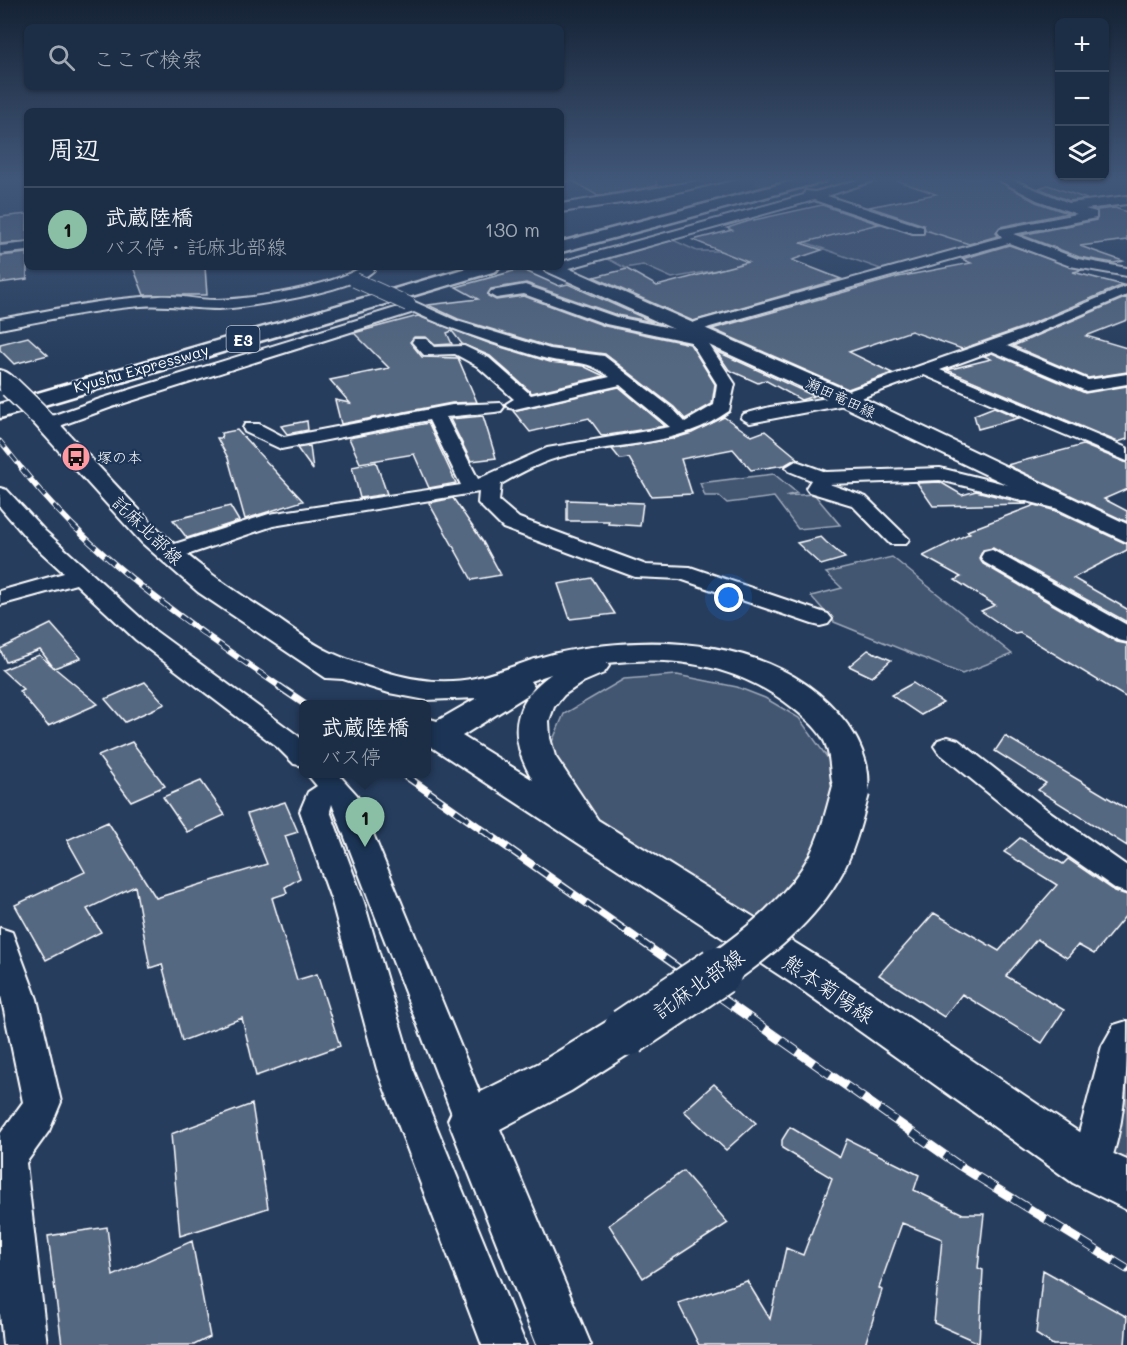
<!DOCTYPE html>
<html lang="ja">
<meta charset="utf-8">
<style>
body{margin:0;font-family:Mali,"Klee One",sans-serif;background:#25364d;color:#f1f3f6}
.controls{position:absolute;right:18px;top:18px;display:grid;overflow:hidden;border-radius:9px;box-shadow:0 2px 4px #0004}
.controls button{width:54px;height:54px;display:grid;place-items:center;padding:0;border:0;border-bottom:2px solid #3a4a5f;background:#1c2e46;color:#f1f3f6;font:30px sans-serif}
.you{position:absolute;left:729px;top:598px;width:21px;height:21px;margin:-15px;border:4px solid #fff;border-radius:50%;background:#1a73e8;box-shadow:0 0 0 9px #1a73e833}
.badge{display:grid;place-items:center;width:39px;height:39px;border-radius:50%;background:#8abfa5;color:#111;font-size:20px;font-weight:700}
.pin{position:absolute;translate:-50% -50px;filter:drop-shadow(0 2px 3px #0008)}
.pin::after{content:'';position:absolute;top:32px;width:21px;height:18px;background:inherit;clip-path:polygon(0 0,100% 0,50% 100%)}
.popup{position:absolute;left:299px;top:700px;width:132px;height:78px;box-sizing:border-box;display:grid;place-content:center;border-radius:9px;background:#1c2e46;filter:drop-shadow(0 2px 4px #0005);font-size:20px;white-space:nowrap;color:#a0a8b3}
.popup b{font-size:22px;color:#f1f3f6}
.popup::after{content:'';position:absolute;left:50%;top:100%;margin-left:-12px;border:12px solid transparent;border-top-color:#1c2e46}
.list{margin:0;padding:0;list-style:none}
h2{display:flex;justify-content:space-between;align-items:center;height:78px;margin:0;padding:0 24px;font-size:26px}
h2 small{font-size:20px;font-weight:400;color:#a0a8b3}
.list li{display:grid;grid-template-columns:39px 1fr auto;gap:18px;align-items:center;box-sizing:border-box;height:84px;padding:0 24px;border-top:2px solid #3a4a5f}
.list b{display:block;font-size:22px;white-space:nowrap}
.list p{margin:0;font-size:20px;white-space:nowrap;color:#a0a8b3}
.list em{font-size:20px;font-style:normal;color:#a0a8b3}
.icon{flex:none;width:33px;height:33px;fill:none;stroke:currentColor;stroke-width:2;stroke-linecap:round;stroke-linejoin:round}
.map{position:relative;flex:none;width:1127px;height:1345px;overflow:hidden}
.search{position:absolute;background:#1c2e46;box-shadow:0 2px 4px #0004;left:24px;top:24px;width:540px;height:66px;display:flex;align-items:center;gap:15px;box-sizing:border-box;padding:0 21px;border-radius:9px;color:#a0a8b3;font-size:22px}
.panel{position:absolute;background:#1c2e46;box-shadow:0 2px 4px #0004;left:24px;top:108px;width:540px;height:162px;border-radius:9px}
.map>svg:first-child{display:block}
.green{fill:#425672;stroke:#a0aab8;stroke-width:1.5}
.building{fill:#556781;stroke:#fff;stroke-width:1.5}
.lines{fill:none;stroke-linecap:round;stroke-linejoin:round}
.minor-tunnel{stroke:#475a76;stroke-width:14;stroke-dasharray:14 7;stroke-linecap:butt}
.minor-casing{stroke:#fff;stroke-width:4}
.major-casing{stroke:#fff;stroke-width:4}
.highway-casing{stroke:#fff;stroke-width:5}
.minor{fill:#1d3557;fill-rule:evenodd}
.major{fill:#1d3557;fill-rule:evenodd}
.highway{fill:#1d3557;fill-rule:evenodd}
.rail-far3-casing{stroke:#fff;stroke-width:4.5}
.rail-far2-casing{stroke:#fff;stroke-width:6}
.rail-far1-casing{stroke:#fff;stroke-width:8}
.rail-casing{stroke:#fff;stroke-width:9}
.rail-far3{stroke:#1d3557;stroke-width:3;stroke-dasharray:9;stroke-linecap:butt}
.rail-far2{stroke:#1d3557;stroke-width:4;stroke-dasharray:12;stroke-linecap:butt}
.rail-far1{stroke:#1d3557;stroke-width:5;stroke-dasharray:16;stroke-linecap:butt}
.rail{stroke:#1d3557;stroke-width:7;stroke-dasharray:20;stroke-linecap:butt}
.minor-bridge-casing{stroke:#fff;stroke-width:16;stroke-linecap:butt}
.major-bridge-far2-casing{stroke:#fff;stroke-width:24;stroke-linecap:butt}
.major-bridge-far1-casing{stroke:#fff;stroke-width:41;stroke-linecap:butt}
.major-bridge-casing{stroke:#fff;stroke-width:52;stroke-linecap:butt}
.minor-bridge{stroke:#1d3557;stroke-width:14}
.major-bridge-far2{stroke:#1d3557;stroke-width:21}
.major-bridge-far1{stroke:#1d3557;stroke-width:37}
.major-bridge{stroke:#1d3557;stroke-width:48}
.labels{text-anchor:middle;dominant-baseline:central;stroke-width:4.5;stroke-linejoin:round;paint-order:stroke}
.far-street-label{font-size:15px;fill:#fff;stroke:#1d3557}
.far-poi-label{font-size:15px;fill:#fff;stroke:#1d3557;text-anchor:start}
.shield{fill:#1d3557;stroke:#bbc2cd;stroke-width:1.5}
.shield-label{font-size:16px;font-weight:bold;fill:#fff}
.street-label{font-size:18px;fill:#fff;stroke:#1d3557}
.near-street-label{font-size:21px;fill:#fff;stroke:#1d3557}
</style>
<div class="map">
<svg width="1127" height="1345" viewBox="0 0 1127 1345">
<rect width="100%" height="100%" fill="#263d5e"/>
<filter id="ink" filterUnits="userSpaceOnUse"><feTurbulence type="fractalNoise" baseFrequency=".0167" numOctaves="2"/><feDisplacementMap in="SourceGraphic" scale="12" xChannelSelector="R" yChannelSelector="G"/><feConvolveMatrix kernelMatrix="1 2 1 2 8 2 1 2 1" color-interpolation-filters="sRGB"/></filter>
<g filter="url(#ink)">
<path class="green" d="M883,224l27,9 39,-5 39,13 -102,30 -101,-36z
M673,240l24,11h43l26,10 -94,17 -29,-13 -18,3 -17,-9z
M774,474l23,19 -12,3 29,-2 26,31 -42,4 -24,-32 -47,6 -8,-7h-14l-5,-13z
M892,557l120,97 -50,20 -128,-52 -23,-26 31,-8 -16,-15z
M677,675l60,12 28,11 34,20 38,53 2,18 -28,82 -54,50 -157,-92 -54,-73 18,-42 60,-35z
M1127,1036v147l-37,-16 30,-121z"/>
<path class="building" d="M580,178h76l1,8 -59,10 -25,-15z
M899,178h94l43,24 32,11 -68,14 -4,5 2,4 -29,8 -44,-14 -1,-5 -55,-18 67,-13 -38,-13z
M1048,185l39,14 -18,2 -30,-13z
M822,205l57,19 -78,19 21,7 -30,10 49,19 -148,42 -99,-44 33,-8 30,17 91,-24 -55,-22 39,-10 -5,-2 22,-7z
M1115,208l12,4v28l-47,6 43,15 -9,2 -35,-6 -58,-22 75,-15 1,-10z
M27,214v27l-27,3v-27z
M1009,245l73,25 -9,2 50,13 -102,43 -59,21 -51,-18 -62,21 43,21 -44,16 -136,-60 186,-52 73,-14 -9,-4z
M27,253v26l-27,4v-27z
M133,267h72l2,28h-63z
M521,269l38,17 9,-2 85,38 -36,-7 -91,-32 -35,6 -3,7 8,4 28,-4 81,30 85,18 25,40 -3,20 -27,15 -11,-12 -69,-53 -55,-7 -92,-28 -30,-14 50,-6 -22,-12z
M1127,297v23l-41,16 41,12v24l-39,6 -75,-32z
M418,316l73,28 59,18 33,4 21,10 -72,17 -42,-37 -28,-12 -10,-13 -5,2 5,11 -17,1 -9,-8h-12l-4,5 12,15 36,1 19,44 -25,1 -111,21 -6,-24 15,3 -20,-23 59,-12 -35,-35z
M28,337l20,18 -34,9 -14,-14v-6z
M716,351l98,45 -13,4 -36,-20 -7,3 -29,-13z
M992,353l93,40 42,-7v53l-9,3 -171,-72 44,-11 -7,-3z
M619,387l46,39 -63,10 -13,-18 -59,14 -17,-21z
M994,407l25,11 -41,11 -4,-14z
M483,416l13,42 -25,3 -21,-42z
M724,417l28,19 13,-5 35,29 -5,-1 -10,6 -34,5 -18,-21 -52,10 11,35 -41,2 -22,-38 -9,1 -8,-10 60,-10 20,-6z
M307,421l1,9 -21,4 -6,-8z
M428,423l28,60 -27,5 -15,-34 -54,9 -11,-25z
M237,430l66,71 -58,18 -17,-61 -11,-20h5l-1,-5z
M1083,445l44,18v26l-23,10 23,12v11l-120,-57z
M310,446l3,24 -16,-22z
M376,462l11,32 -27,4 -8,-31z
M940,482l22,13 14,-4 51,13 -94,2 -16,-23z
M453,498l30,44 18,33 -29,5 -43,-77z
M567,500l76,3 -3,23 -32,-2 1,-3h-42z
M1035,505l21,6 71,33v6l-54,28 54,31v13l-134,-74 -10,2 -4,8 4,6 134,78 10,2v54l-107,-65 -5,1 -34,-23 14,-6 -40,-25 6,-3 -38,-21 47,-23 -3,-2z
M230,506l9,15 -52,17 -14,-18z
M821,537l5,5 19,16 -24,7 -24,-22z
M592,578l23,36 -45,5 -12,-35z
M51,624l30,34 -27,10 -14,-18 -34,12 -6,-13z
M868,650l23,10 -19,17 -23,-11z
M39,655l59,49 -50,22 -29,-35 4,-2 -21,-19z
M145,682l20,22 -40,18 -20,-23z
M913,683l30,20 -22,12 -30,-20z
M1005,736l122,73v37l-89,-56 8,-7 -51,-32z
M132,742l33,44 -34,15 -33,-45z
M201,781l24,34 -38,17 -24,-35z
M285,802l13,30 -13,4 15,42 -15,9 2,6 -15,5 25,82 20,-6 23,72 -84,30 -14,-58 -60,23 -20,-77 -12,4 -15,-82 -48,23 14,23 -55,28 -31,-55 70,-33 -18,-32 41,-18 48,76 111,-34 -20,-50z
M1020,838l43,26 5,-5 47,32 12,4v19l-33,40 -16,-9 -11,13 -30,-19 -31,37 58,34 -22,33 -80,-49 -18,23 -65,-42 55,-62 65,38 58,-66 -53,-33z
M714,1084l42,39 -30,27 -42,-39z
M252,1104l16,104 -88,28 -9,-102z
M790,1127l50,30 7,-18 72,36 -5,15 49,24h21l-6,54 5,2 -4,73 -45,-20 8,-84 -40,-16 -23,65 3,2 -17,55h-166l-21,-42 69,-22 23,38 16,-71 17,7 29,-77 -50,-30v-8z
M683,1171l45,52 -85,55 -34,-53z
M107,1227l6,49 79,-35 18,96 -16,8h-132l-14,-109z
M1043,1270l84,47 -2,28h-72l-17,-11z"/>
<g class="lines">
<path class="minor-tunnel" d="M757,178l41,12"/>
<g class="minor-casing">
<path id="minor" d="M561,178h17l-17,4z
M716,178h21l-89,21 -87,13v-8z
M865,178h17l-55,18 96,31v6h-10l-99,-33 -248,69 -11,-2h6v-5l243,-67 1,-4 10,1z
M995,178h13l61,25 58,-7v8l-42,5 11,3v6l-83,16 65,25 49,9v8l-57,-10 -61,-23 -299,84 -10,4 35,53 -6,27c-49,35 -105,31 -161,44 -24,5 -46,17 -67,29l-2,17 20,17 127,47 44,2 138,47 4,5 -4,5 -8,2 -8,-2 -132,-45 -45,-2 -132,-49 -25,-25 1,-11 -206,34 -95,32h-16l-3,-5 3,-5 107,-34 192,-29 -32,-65 -148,29 -36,-17 -2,-4 2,-4h14l25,13 168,-32 49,-2 3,4 -3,4 -6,1 -49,5 32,62 69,-31 123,-21 -50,-42 -105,24 -6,-1 -3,-4 8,-5 -37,-33 -22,-12 -31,1 -12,-13 2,-3h12l8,8 30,-1 25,12 42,37 79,-18c-27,-21 -40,-11 -70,-20 -43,-13 -86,-26 -126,-45l-302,95 -58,21h-14l-2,-4 2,-4 60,-21 302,-93 1,-5 5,-2 49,22 93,28 54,7 69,53 12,13 29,-17 3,-21 -26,-42 -85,-18 -82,-30 -28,4 -7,-4 2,-3 34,-6 91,32 69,14v-5l13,-5 304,-84 -4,-5 2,-3 77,-15 -40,-14z
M27,243v8l-27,3v-8z
M362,267h14c-11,23 -130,41 -157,42 -26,0 -52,-5 -78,-3 -47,4 -94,14 -141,23v-10c53,-9 106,-21 160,-23 18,-1 36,4 55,4 38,-1 115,-13 147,-33z
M1127,286v9l-120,51 81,34 39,-6v10l-41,7 -94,-40 -52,19 187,78v13l-203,-86 -85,31 -89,17 -9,-5 3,-4 26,-7 58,-9 194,-68z
M796,461l30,11 114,-4 130,32 3,4 -3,4 -7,2 -123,-30 -111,4 37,13 43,42 -3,5h-16l-38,-39 -43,-13 -3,-4 5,-8 -22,-9 -3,-4z
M0,488l7,2 38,41 109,99 143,105 7,6v25l-10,-2 -17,-17 -141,-107 -60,-56 -76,21v-14l64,-18 -35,-32 -29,-34z
M992,550l135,75v17l-9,-2 -134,-78 -3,-5 3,-5z
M948,737l10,3 88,69 81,57v27l-11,-4 -69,-48 -109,-89 -4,-6 4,-6z
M307,774h31l19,21 134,325 -6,12 -13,6 -13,-6 -127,-328 -2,7 34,91 49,167 113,276h-44l-105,-276 -45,-167 -32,-91 8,-19 9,-6z
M0,928l12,4 25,67 24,103 -12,29 -23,32 21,182h-44l-3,-31v-180l23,-32 -23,-111z
M1127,1021c0,54 -1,108 -23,159l-14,6 -14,-6 -6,-13 32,-121 12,-21z"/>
</g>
<g class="major-casing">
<path id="major" d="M561,265l289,127 277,132v18l-293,-140 -288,-131 -3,-4h18z
M0,370c10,2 15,9 21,17l-3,5 -8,1 -10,-4z
M37,406l8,2c38,41 75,83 114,122 34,33 74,60 113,85 20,13 39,29 60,38 15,7 32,12 48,17 30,10 64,15 95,8 28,-6 54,-19 82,-25 96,-21 226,-16 290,71 14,18 29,54 17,75l-13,3 -13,-3c-11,-19 -4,-43 -16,-62 -7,-11 -19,-21 -29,-29 -54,-43 -119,-53 -186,-45l2,3 -5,7 -21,9 -19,13 -10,12 -5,14 1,17 5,18 43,64 231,144 278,187 20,9v50l-54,-27 -274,-195 -372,-244v-26l10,3 40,-23 -51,2 -37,-7 -46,-14 -17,-1 -128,-86 -56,-49 -113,-125 -3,-5 3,-5zM551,674c-41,29 -43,65 -18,106l-71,-44 67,-42 5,-7 -4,-6z
M627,1013l16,6 6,13 -6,13 -72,46 -71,38 91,216h-54l-89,-225 7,-15 84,-42 72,-44z"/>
</g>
<g class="highway-casing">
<path id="highway" d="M804,178h23l-2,3 -264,71v-10z
M470,267h29l-3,4 -496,147v-14z"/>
</g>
<use href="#minor" class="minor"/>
<use href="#major" class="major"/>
<use href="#highway" class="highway"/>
<g class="rail-far3-casing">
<path id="rail-far3" d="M0,441l24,30"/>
</g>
<g class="rail-far2-casing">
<path id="rail-far2" d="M22,469c71,90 167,155 260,219"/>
</g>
<g class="rail-far1-casing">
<path id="rail-far1" d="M280,687l25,17
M403,774l283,199"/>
</g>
<g class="rail-casing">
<path id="rail" d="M683,971l277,195 167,103"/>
</g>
<use href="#rail-far3" class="rail-far3"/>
<use href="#rail-far2" class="rail-far2"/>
<use href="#rail-far1" class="rail-far1"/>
<use href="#rail" class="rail"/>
<g class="minor-bridge-casing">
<path id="minor-bridge" d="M355,280l53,24"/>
</g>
<g class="major-bridge-far2-casing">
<path id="major-bridge-far2" d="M10,387l27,26"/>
</g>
<g class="major-bridge-far1-casing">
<path id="major-bridge-far1" d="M716,973c42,-30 85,-63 110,-109 12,-23 18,-49 25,-74"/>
</g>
<g class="major-bridge-casing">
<path id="major-bridge" d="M627,1032l91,-61"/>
</g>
<use href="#minor-bridge" class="minor-bridge"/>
<use href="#major-bridge-far2" class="major-bridge-far2"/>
<use href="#major-bridge-far1" class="major-bridge-far1"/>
<use href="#major-bridge" class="major-bridge"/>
</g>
</g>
<linearGradient id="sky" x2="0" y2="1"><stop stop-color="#152234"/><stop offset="0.49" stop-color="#415779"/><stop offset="1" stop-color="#415779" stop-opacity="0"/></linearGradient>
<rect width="1127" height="366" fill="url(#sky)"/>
<defs>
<g id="bus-disc" transform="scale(1.5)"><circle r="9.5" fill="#ff9aa2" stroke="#1d3557"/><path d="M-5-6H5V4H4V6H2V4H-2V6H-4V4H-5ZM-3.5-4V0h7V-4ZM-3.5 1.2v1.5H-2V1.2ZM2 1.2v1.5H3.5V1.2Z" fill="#111"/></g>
</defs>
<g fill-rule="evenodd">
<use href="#bus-disc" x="76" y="457"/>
</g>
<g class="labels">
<g class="far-street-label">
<text transform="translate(141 368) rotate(-16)">Kyushu Expressway</text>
<text transform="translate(841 397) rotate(25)">瀬田竜田線</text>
</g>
<g class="far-poi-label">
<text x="97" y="457">塚の本</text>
</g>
<rect class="shield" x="226.5" y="326" width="33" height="26" rx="4.5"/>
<g class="shield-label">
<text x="243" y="339">E3</text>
</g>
<g class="street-label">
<text transform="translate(148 530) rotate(44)">託麻北部線</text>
</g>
<g class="near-street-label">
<text transform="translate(698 983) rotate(-35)">託麻北部線</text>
<text transform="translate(829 988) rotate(34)">熊本菊陽線</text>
</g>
</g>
</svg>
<div class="controls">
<button>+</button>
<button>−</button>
<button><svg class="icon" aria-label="layers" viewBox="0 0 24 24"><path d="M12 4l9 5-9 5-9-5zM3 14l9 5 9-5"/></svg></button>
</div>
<div class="you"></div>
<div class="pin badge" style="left:365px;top:847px">1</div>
<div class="popup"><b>武蔵陸橋</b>バス停</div>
<div class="search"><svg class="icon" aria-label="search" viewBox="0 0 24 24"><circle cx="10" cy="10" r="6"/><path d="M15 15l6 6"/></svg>ここで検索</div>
<section class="panel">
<h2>周辺<small></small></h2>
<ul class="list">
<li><span class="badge">1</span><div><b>武蔵陸橋</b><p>バス停 · 託麻北部線</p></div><em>130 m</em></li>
</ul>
</section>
</div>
